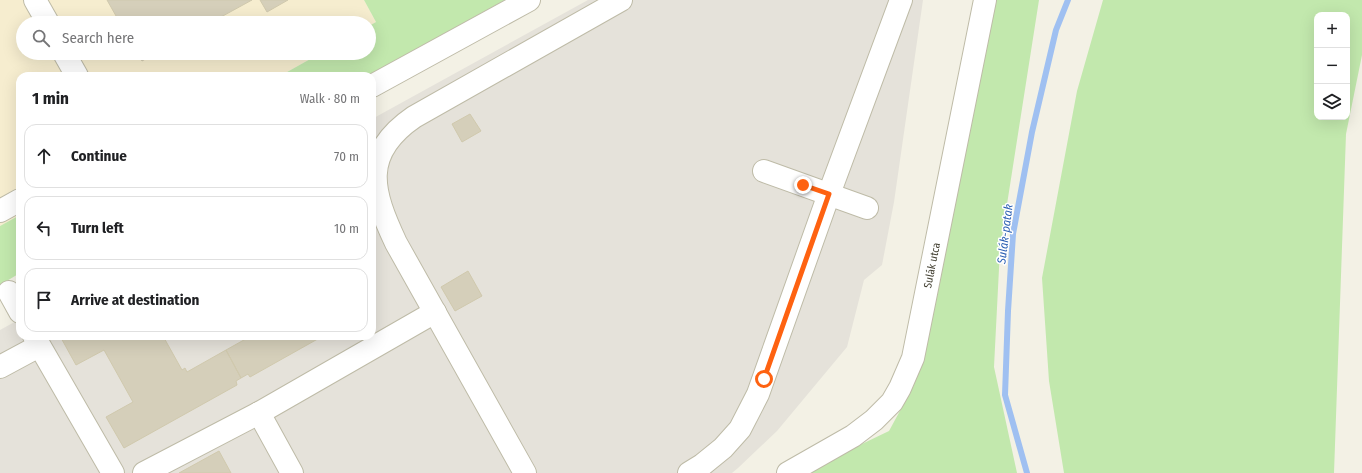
<!DOCTYPE html>
<meta charset="utf-8">
<style>
body{margin:0;font-family:"Fira Sans Condensed",sans-serif;background:#f2f2f2;color:#202124}
.controls{position:absolute;right:12px;top:12px;display:grid;overflow:hidden;border-radius:8px;box-shadow:0 4px 16px #0002}
.controls button{width:36px;height:36px;display:grid;place-items:center;padding:0;border:0;border-bottom:1px solid #e0e0e0;background:#fff;color:#202124;font:20px sans-serif}
.stop{position:absolute;width:12px;height:12px;margin:-9px;border:3px solid #fe6211;border-radius:50%;background:#fff}
.stop.end{background:#fe6211;border-color:#fff;box-shadow:0 1px 4px #0008}
.list{margin:0;padding:0;list-style:none}
h2{display:flex;justify-content:space-between;align-items:center;height:52px;margin:0;padding:0 16px;font-size:17px}
h2 small{font-size:13px;font-weight:400;color:#757577}
.list li{display:grid;grid-template-columns:26px 1fr auto;gap:12px;align-items:center;box-sizing:border-box;height:64px;margin:0 8px 8px;padding:0 8px;border:1px solid #e0e0e0;border-radius:12px}
.list b{display:block;font-size:15px;white-space:nowrap}
.list em{font-size:13px;font-style:normal;color:#757577}
.icon{flex:none;width:22px;height:22px;fill:none;stroke:currentColor;stroke-width:2;stroke-linecap:round;stroke-linejoin:round}
.map{position:relative;flex:none;width:1362px;height:473px;overflow:hidden}
.search{position:absolute;background:#fff;box-shadow:0 4px 16px #0002;left:16px;top:16px;width:360px;height:44px;display:flex;align-items:center;gap:10px;box-sizing:border-box;padding:0 14px;border-radius:22px;color:#757577;font-size:15px}
.panel{position:absolute;background:#fff;box-shadow:0 4px 16px #0002;left:16px;top:72px;width:360px;height:268px;border-radius:12px}
.map>svg:first-child{display:block}
.commercial{fill:#f6edcf}
.industrial{fill:#e5e2da}
.green{fill:#c2e8ad;fill-rule:evenodd}
.lines{fill:none;stroke-linecap:round;stroke-linejoin:round}
.stream{stroke:#9fc0f1;stroke-width:6}
.building{fill:#d5cfba;stroke:#d0c9ad}
.minor-casing{stroke:#bebba7;stroke-width:24}
.minor{stroke:#fff;stroke-width:22}
.route{stroke:#fe6211;stroke-width:5}
.labels{text-anchor:middle;dominant-baseline:central;stroke-width:3;stroke-linejoin:round;paint-order:stroke}
.street-label{font-size:11px;fill:#454234;stroke:#fff}
.water-label{font-size:12px;font-style:italic;fill:#2c60b3;stroke:#fff}
</style>
<div class="map">
<svg width="1362" height="473" viewBox="0 0 1362 473">
<rect width="100%" height="100%" fill="#f3f1e5"/>
<path class="commercial" d="M0,0h364l12,22 -7,4v-3h-346v30h298l-41,23h-260v139l-20,11z"/>
<path class="industrial" d="M588,0h335l-29,202 -12,63 -18,15 -17,67 -70,84 -39,37 -6,5h-732v-143l20,-11v17h352v-217z"/>
<path class="green" d="M364,0h141l-138,76h-87l41,-23h48v-27l7,-4z
M987,0h52l-39,249 -6,118 23,106h-211l12,-8 71,-34 25,-46z
M1103,0h259v55l-16,79 -12,339h-270l-15,-92 -7,-103 35,-187zM1317,15h30v102h-30z
M20,215v58l-20,12v-59z"/>
<g class="lines">
<path class="stream" d="M1027,473l-22,-78 3,-84 5,-77 19,-102 24,-102 12,-30"/>
</g>
<path class="building" d="M107,0h145l-42,23h-90z
M260,0h28l-21,12z
M137,53h19l-14,8z
M470,114l11,17 -19,11 -10,-18z
M468,271l14,25 -27,15 -14,-24z
M60,336h103l19,34 3,-2 2,4 39,-22 15,28 -5,3 1,4 -113,63 -18,-31 27,-15 -29,-52 -28,15z
M251,336h72l-73,41 -2,-3 -7,4 -15,-28z
M219,451l12,22h-52z"/>
<g class="lines">
<g class="minor-casing">
<g id="minor">
<path d="M35,0l13,23"/>
<path d="M64,53l13,23"/>
<path d="M372,86l157,-86"/>
<path d="M764,171l103,37"/>
<path d="M0,211l20,-11"/>
<path d="M9,292l11,20"/>
<path d="M34,336l79,137"/>
<path d="M0,367l39,-21"/>
<path d="M259,413l33,60"/>
<path d="M144,473l115,-60 176,-101"/>
<path d="M525,473l-129,-230c-24,-51 -36,-89 18,-126l207,-117"/>
<path d="M689,473l13,-8 21,-17 17,-19 18,-35 71,-200 72,-194"/>
<path id="s1" d="M788,473l65,-37 21,-16 18,-18 8,-14 13,-30 72,-358"/>
</g>
</g>
<use href="#minor" class="minor"/>
</g>
<g class="lines">
<path class="route" d="M764,379l65,-185 -26,-9"/>
</g>
<g class="labels">
<g class="street-label">
<text stroke="none"><textPath href="#s1" startOffset="270">Sulák utca</textPath></text>
</g>
<g class="water-label">
<text transform="translate(1005 234) rotate(-83)">Sulák-patak</text>
</g>
</g>
</svg>
<div class="controls">
<button>+</button>
<button>−</button>
<button><svg class="icon" aria-label="layers" viewBox="0 0 24 24"><path d="M12 4l9 5-9 5-9-5zM3 14l9 5 9-5"/></svg></button>
</div>
<div class="stop" style="left:764px;top:379px"></div>
<div class="stop end" style="left:803px;top:185px"></div>
<div class="search"><svg class="icon" aria-label="search" viewBox="0 0 24 24"><circle cx="10" cy="10" r="6"/><path d="M15 15l6 6"/></svg>Search here</div>
<section class="panel">
<h2>1 min<small>Walk · 80 m</small></h2>
<ul class="list">
<li><svg class="icon" aria-label="ahead" viewBox="0 0 24 24"><path d="M12 20V5M6 11l6-6 6 6"/></svg><div><b>Continue</b></div><em>70 m</em></li>
<li><svg class="icon" aria-label="left" viewBox="0 0 24 24"><path d="M17 20v-9H6M10 6l-5 5 5 5"/></svg><div><b>Turn left</b></div><em>10 m</em></li>
<li><svg class="icon" aria-label="arrive" viewBox="0 0 24 24"><path d="M6 21V4h12l-3 4 3 4H6"/></svg><div><b>Arrive at destination</b></div></li>
</ul>
</section>
</div>
